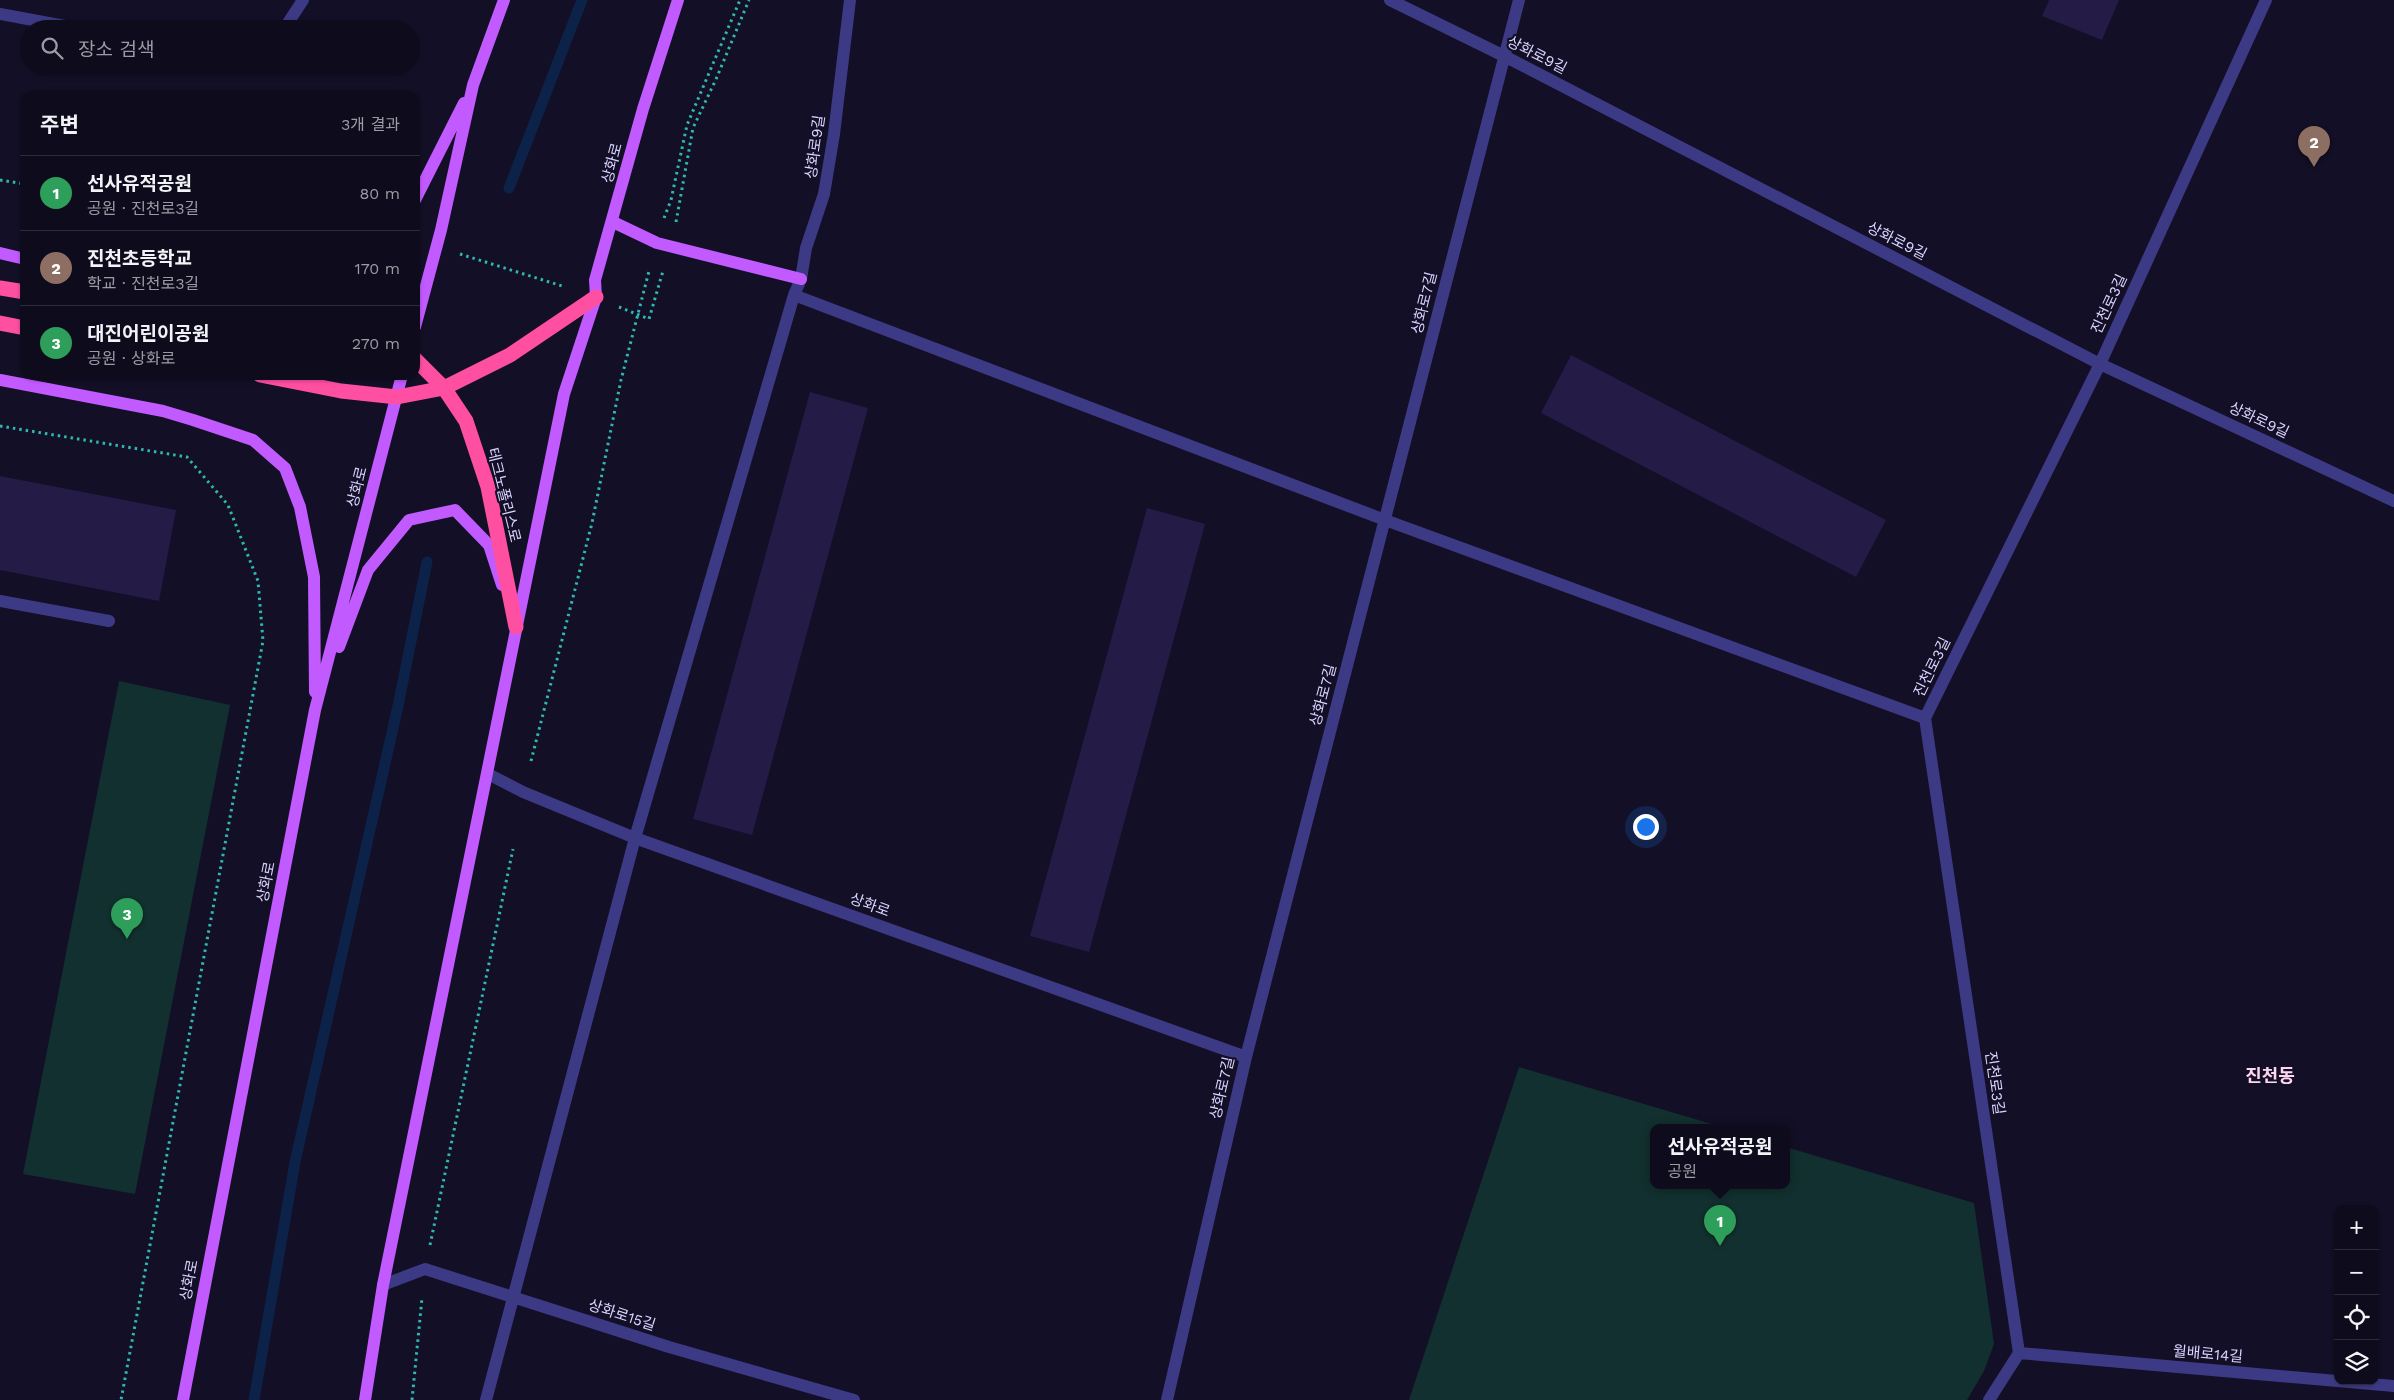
<!DOCTYPE html>
<html lang="ko">
<meta charset="utf-8">
<style>
body{margin:0;font-family:"Work Sans","Noto Sans KR",sans-serif;background:#171425;color:#f1f3f6}
.controls{position:absolute;right:15px;bottom:15px;display:grid;overflow:hidden;border-radius:10px;box-shadow:0 1px 4px #0004}
.controls button{width:45px;height:45px;display:grid;place-items:center;padding:0;border:0;border-bottom:1px solid #2e2b3b;background:#0e0b1c;color:#f1f3f6;font:25px sans-serif}
.you{position:absolute;left:1645px;top:826px;width:18px;height:18px;margin:-12px;border:4px solid #fff;border-radius:50%;background:#1a73e8;box-shadow:0 0 0 8px #1a73e833}
.badge{display:grid;place-items:center;width:32px;height:32px;border-radius:50%;background:#7c3aed;color:#fff;font-size:16px;font-weight:700}
.pin{position:absolute;translate:-50% -41px;filter:drop-shadow(0 1px 2px #0008)}
.pin::after{content:'';position:absolute;top:26px;width:18px;height:15px;background:inherit;clip-path:polygon(0 0,100% 0,50% 100%)}
.popup{position:absolute;left:1650px;top:1124px;width:140px;height:65px;box-sizing:border-box;display:grid;place-content:center;border-radius:10px;background:#0e0b1c;filter:drop-shadow(0 1px 4px #0005);font-size:16px;white-space:nowrap;color:#9b9ba3}
.popup b{font-size:19px;color:#f1f3f6}
.popup::after{content:'';position:absolute;left:50%;top:100%;margin-left:-10px;border:10px solid transparent;border-top-color:#0e0b1c}
.list{margin:0;padding:0;list-style:none}
h2{display:flex;justify-content:space-between;align-items:center;height:65px;margin:0;padding:0 20px;font-size:21px}
h2 small{font-size:16px;font-weight:400;color:#9b9ba3}
.list li{display:grid;grid-template-columns:32px 1fr auto;gap:15px;align-items:center;box-sizing:border-box;height:75px;padding:0 20px;border-top:1px solid #2e2b3b}
.list b{display:block;font-size:19px;white-space:nowrap}
.list p{margin:0;font-size:16px;white-space:nowrap;color:#9b9ba3}
.list em{font-size:16px;font-style:normal;color:#9b9ba3}
.icon{flex:none;width:28px;height:28px;fill:none;stroke:currentColor;stroke-width:2;stroke-linecap:round;stroke-linejoin:round}
.map{position:relative;flex:none;width:2394px;height:1400px;overflow:hidden}
.search{position:absolute;background:#0e0b1c;box-shadow:0 1px 4px #0004;left:20px;top:20px;width:400px;height:55px;display:flex;align-items:center;gap:12px;box-sizing:border-box;padding:0 18px;border-radius:28px;color:#9b9ba3;font-size:19px}
.panel{position:absolute;background:#0e0b1c;box-shadow:0 1px 4px #0004;left:20px;top:90px;width:400px;height:290px;border-radius:15px}
.map>svg:first-child{display:block}
.green{fill:#12302f}
.lines{fill:none;stroke-linecap:round;stroke-linejoin:round}
.stream{stroke:#0c2248;stroke-width:11}
.building{fill:#241b47}
.path{stroke:#2fb8b0;stroke-width:3;stroke-dasharray:2.5 4;stroke-linecap:butt}
.minor{stroke:#3d3a85;stroke-width:12}
.major{stroke:#c25bff;stroke-width:12}
.highway{stroke:#ff4fa3;stroke-width:15}
.labels{text-anchor:middle;dominant-baseline:central;stroke-width:4.5;stroke-linejoin:round;paint-order:stroke}
.street-label{font-size:15px;fill:#d9d4ff;stroke:#130f26}
.quarter-label{font-size:18px;font-weight:bold;fill:#ffd6f0;stroke:#130f26}
</style>
<div class="map">
<svg width="2394" height="1400" viewBox="0 0 2394 1400">
<rect width="100%" height="100%" fill="#130f26"/>
<path class="green" d="M119,681l111,24 -95,489 -112,-20z
M1519,1067l203,60h-68v58h132v-38l188,56 20,141 -10,27 -17,29h-558z"/>
<g class="lines">
<path class="stream" d="M509,188l73,-188
M254,1400l41,-238 103,-456 29,-144"/>
</g>
<path class="building" d="M2049,0h70l-17,40 -60,-24z
M1571,355l315,165 -30,57 -315,-164z
M810,392l58,16 -116,427 -59,-16z
M0,476l176,34 -17,91 -159,-31z
M1147,508l58,16 -116,428 -59,-16z"/>
<g class="lines">
<path class="path" d="M0,180l25,4
M664,218l7,-18 16,-75 53,-125
M676,222l17,-94 24,-51 32,-77
M460,254l102,32
M619,307l30,12 14,-48
M0,426l187,31 41,48 30,76 5,60 -142,759
M531,761l61,-238 29,-143 28,-109
M430,1245l83,-396
M412,1400l10,-102"/>
<path class="minor" d="M1390,0l114,56 596,308 294,137
M0,14l81,15
M284,29l19,-29
M794,295l591,225 540,198
M0,601l109,20
M488,774l35,18 112,46 611,219
M383,1285l42,-16 244,78 185,53
M2019,1353l375,33
M486,1400l149,-562 159,-543 7,-16 5,-31 18,-54 10,-60 16,-134
M1167,1400l79,-343 273,-1057
M1989,1400l30,-47 -94,-635 175,-354 166,-364"/>
<path class="major" d="M415,200l49,-97
M613,222l44,21 144,36
M0,253l25,6
M415,327l26,-97 32,-145 31,-85
M0,380l163,31 30,9 60,20 32,28 15,39 14,70 1,115
M339,647l29,-77 41,-50 46,-10 34,35 13,40
M183,1400l132,-690 87,-335
M365,1400l18,-115 181,-891 32,-97 -1,-17 48,-171 35,-109"/>
<path class="highway" d="M0,288l25,4
M0,323l25,5
M415,359l29,29 22,33 22,66 28,140
M260,375l81,16 56,6 47,-9 66,-33 86,-58"/>
</g>
<g class="labels">
<g class="street-label">
<text transform="translate(1537 55) rotate(27)">상화로9길</text>
<text transform="translate(815 147) rotate(-82)">상화로9길</text>
<text transform="translate(612 163) rotate(-75)">상화로</text>
<text transform="translate(1897 241) rotate(27)">상화로9길</text>
<text transform="translate(1424 303) rotate(-76)">상화로7길</text>
<text transform="translate(2109 304) rotate(-65)">진천로3길</text>
<text transform="translate(2259 420) rotate(25)">상화로9길</text>
<text transform="translate(357 487) rotate(-76)">상화로</text>
<text transform="translate(504 495) rotate(76)">테크노폴리스로</text>
<text transform="translate(1932 667) rotate(-64)">진천로3길</text>
<text transform="translate(1323 695) rotate(-75)">상화로7길</text>
<text transform="translate(266 882) rotate(-79)">상화로</text>
<text transform="translate(870 905) rotate(20)">상화로</text>
<text transform="translate(1995 1083) rotate(82)">진천로3길</text>
<text transform="translate(1222 1088) rotate(-77)">상화로7길</text>
<text transform="translate(189 1280) rotate(-79)">상화로</text>
<text transform="translate(622 1315) rotate(18)">상화로15길</text>
<text transform="translate(2208 1354) rotate(5)">월배로14길</text>
</g>
<g class="quarter-label">
<text x="2270" y="1075">진천동</text>
</g>
</g>
</svg>
<div class="controls">
<button>+</button>
<button>−</button>
<button><svg class="icon" aria-label="locate" viewBox="0 0 24 24"><circle cx="12" cy="12" r="6"/><path d="M12 2v4M12 18v4M2 12h4M18 12h4"/></svg></button>
<button><svg class="icon" aria-label="layers" viewBox="0 0 24 24"><path d="M12 4l9 5-9 5-9-5zM3 14l9 5 9-5"/></svg></button>
</div>
<div class="you"></div>
<div class="pin badge" style="left:1720px;top:1246px;background:#2e9e5b">1</div>
<div class="popup"><b>선사유적공원</b>공원</div>
<div class="pin badge" style="left:2314px;top:167px;background:#8d6e63">2</div>
<div class="pin badge" style="left:127px;top:939px;background:#2e9e5b">3</div>
<div class="search"><svg class="icon" aria-label="search" viewBox="0 0 24 24"><circle cx="10" cy="10" r="6"/><path d="M15 15l6 6"/></svg>장소 검색</div>
<section class="panel">
<h2>주변<small>3개 결과</small></h2>
<ul class="list">
<li><span class="badge" style="background:#2e9e5b">1</span><div><b>선사유적공원</b><p>공원 · 진천로3길</p></div><em>80 m</em></li>
<li><span class="badge" style="background:#8d6e63">2</span><div><b>진천초등학교</b><p>학교 · 진천로3길</p></div><em>170 m</em></li>
<li><span class="badge" style="background:#2e9e5b">3</span><div><b>대진어린이공원</b><p>공원 · 상화로</p></div><em>270 m</em></li>
</ul>
</section>
</div>
